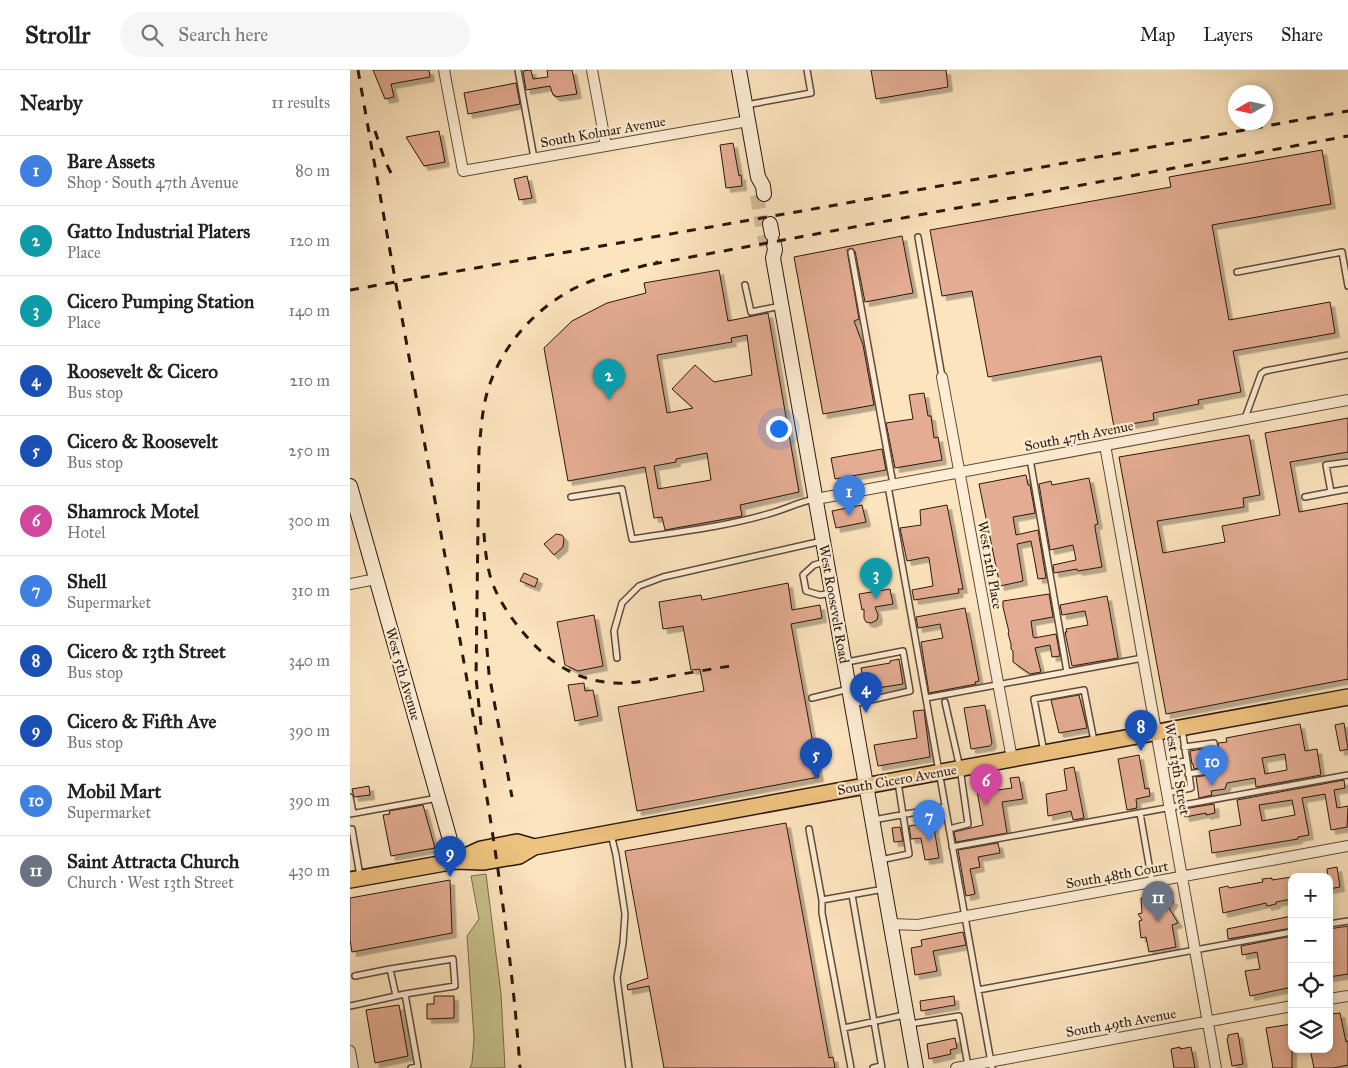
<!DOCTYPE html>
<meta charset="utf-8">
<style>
body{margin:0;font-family:"IM FELL Great Primer",serif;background:#f6f6f6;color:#222}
.controls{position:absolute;right:15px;bottom:15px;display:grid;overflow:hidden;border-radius:10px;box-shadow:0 2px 8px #0003}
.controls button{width:45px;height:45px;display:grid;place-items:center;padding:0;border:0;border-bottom:1px solid #e0e0e0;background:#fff;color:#222;font:25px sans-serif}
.compass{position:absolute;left:878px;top:15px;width:45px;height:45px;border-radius:50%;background:#fff;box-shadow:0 2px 8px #0003;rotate:261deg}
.you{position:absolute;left:428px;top:358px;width:18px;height:18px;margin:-12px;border:4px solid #fff;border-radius:50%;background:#1a73e8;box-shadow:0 0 0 8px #1a73e833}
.badge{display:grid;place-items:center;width:32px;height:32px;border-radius:50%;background:#d93025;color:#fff;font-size:16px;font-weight:700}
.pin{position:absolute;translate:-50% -41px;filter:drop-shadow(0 1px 2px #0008)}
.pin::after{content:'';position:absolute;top:26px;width:18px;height:15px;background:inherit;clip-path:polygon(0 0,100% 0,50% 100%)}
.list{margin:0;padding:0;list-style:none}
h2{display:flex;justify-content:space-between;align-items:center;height:65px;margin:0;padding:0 20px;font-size:21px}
h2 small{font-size:16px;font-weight:400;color:#767676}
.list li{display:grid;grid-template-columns:32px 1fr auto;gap:15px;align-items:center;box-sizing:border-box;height:70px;padding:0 20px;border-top:1px solid #e0e0e0}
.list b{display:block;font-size:19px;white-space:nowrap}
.list p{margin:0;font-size:16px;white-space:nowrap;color:#767676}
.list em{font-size:16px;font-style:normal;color:#767676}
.icon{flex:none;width:28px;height:28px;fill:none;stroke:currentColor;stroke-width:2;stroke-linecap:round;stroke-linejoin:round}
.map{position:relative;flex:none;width:998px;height:998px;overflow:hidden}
header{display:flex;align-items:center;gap:30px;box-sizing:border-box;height:70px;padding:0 25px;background:#fff;border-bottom:1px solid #e0e0e0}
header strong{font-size:24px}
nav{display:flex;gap:28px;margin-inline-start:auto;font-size:18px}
.search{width:350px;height:45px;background:#f6f6f6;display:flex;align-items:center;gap:12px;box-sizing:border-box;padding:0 18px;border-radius:28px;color:#767676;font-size:19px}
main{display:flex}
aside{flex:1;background:#fff}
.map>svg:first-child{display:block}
.green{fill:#c7c18c;stroke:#7a6c4c}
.building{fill:#e4ac92;stroke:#2c170d;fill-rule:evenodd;filter:url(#shadow)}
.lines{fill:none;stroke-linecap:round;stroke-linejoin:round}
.secondary-tunnel{stroke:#d2bb9b;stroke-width:14;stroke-dasharray:14 7;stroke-linecap:butt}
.lane-casing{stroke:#604a39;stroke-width:8}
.street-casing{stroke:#604a39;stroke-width:12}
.secondary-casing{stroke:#2c170d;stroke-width:16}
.primary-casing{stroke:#2c170d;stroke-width:18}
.lane{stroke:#fdedd5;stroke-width:5}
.street{stroke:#fdedd5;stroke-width:10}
.secondary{stroke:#fdedd5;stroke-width:14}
.primary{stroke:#eec27f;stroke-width:15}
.rail{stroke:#2c170d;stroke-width:3;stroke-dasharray:9 9;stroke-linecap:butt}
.labels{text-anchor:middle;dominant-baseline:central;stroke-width:4.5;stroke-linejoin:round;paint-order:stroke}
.street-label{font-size:14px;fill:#2c170d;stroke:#fdedd5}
</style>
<header>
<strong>Strollr</strong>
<div class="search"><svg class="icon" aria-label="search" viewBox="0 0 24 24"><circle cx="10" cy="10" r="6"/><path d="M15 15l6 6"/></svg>Search here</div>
<nav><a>Map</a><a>Layers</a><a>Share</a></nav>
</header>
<main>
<aside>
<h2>Nearby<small>11 results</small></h2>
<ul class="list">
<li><span class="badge" style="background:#3f7fe0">1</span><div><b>Bare Assets</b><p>Shop · South 47th Avenue</p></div><em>80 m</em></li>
<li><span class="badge" style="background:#0f9aa8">2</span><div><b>Gatto Industrial Platers</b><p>Place</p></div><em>120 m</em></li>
<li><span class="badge" style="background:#0f9aa8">3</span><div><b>Cicero Pumping Station</b><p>Place</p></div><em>140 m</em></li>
<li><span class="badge" style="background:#1a4fb4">4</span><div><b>Roosevelt &amp; Cicero</b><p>Bus stop</p></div><em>210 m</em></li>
<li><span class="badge" style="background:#1a4fb4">5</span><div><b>Cicero &amp; Roosevelt</b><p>Bus stop</p></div><em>250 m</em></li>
<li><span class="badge" style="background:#d1479c">6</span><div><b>Shamrock Motel</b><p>Hotel</p></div><em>300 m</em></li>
<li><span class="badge" style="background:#3f7fe0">7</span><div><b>Shell</b><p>Supermarket</p></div><em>310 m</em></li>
<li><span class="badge" style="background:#1a4fb4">8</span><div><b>Cicero &amp; 13th Street</b><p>Bus stop</p></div><em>340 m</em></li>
<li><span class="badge" style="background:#1a4fb4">9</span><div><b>Cicero &amp; Fifth Ave</b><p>Bus stop</p></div><em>390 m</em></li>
<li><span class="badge" style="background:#3f7fe0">10</span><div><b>Mobil Mart</b><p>Supermarket</p></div><em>390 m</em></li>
<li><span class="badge" style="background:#6b7280">11</span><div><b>Saint Attracta Church</b><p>Church · West 13th Street</p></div><em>430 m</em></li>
</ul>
</aside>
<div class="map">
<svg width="998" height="998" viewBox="0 0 998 998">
<defs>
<filter id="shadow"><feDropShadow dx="4.5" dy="4.5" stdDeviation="0" flood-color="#0004"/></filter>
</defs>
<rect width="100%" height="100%" fill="#fce4be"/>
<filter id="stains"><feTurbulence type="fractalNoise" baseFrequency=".004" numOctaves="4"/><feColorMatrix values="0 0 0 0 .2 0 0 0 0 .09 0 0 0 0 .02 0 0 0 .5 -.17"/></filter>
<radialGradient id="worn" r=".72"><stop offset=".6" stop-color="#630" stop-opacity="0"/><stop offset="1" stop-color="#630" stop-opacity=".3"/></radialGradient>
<path class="green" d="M136,804l15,120 4,74h-35l2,-5 2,-25 -7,-102 12,-17 -8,-43z"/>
<path class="building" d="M23,0h56l1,7 -39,7 3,13 -9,2z
M181,0l2,9 15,-2 -1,-7h25l5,24 -22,3v-2h-2l-3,-9 -24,4 -3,-19z
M521,0h75l2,17 -72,12z
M166,13l4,21 -52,10 -4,-21z
M89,61l6,31 -21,4 -18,-29z
M383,73l6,33 2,-1 1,11 -16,2 -6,-43z
M972,80l9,54 -119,21 17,95 101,-18 5,31 -102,18 8,41 -43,8 1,4 -46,9 1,7 -40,7 -13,-71 -113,21 -16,-86 -30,5 -12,-66 241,-43 -2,-10z
M177,106l5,22 -13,2 -5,-21z
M552,166l11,57 -48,9 -10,-51 -3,-3 -5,2 12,69 -5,2 9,24 11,60 -51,9 -29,-157z
M369,200l9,51 40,-8 31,179 -59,13 2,11 -77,14 -3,-13 -8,1 -9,-51 -77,14 -24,-133 28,-27 35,-18 39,-10 -2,-10zM397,265l5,40 -38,7 -19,-17 -23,24 21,19 -26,5 -10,-58 75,-13 -1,-4zM357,383l4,27 -53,9 -4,-23 22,-4v-3z
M574,323l4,23h3l3,22 4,-1 4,23 -47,8 -9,-45 27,-4 -4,-24z
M998,348v34l-58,10 9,50 49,-9v176l-182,35 -47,-257 130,-22 11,60 -17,3 1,9 -87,14 6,32 62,-11 -3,-16 58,-11 -15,-82z
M532,379l4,21 -51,9 -4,-21z
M676,405l2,10h2l5,28 -22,4 3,18 22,-5 8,48 -8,1 -7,-38 -14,3 6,37 -23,5 -21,-102z
M739,408l9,46 -3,1v3l7,39 -24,4 -1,-2 -23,4 -1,-8 23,-5 -3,-15 -23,5 -11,-66 12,-3 1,4z
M512,435l4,17 -30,6 -4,-17z
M597,435l16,84h-5l1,4 -45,7 -2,-10 21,-4 -4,-28 -1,-1 -21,4 -7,-33 21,-3 -1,-15z
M206,464l6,1 2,3 -1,9 -9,8 -10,-11z
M174,503l14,6 -3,8 -15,-6z
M438,513l4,27 28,-5 2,13 -31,6 28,153 -182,34 -19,-104 86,-16 -4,-22 -9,1 -8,-44 -20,3 -4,-27 42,-7 1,5z
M540,519l3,15 -18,3 3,8 -1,5 -6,3 -5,-1 -2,-4v-9l-2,1 -3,-16z
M699,524l4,23 -22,4 2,15 1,2 22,-4 4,22 -8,1 -2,-12 -15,3 6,24 -11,2 -17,-12v-11l-2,-2v-5l-3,-11 1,-1 -6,-25v-6z
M757,526l11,62 -46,8 -7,-34h2l-1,-3 22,-4 -3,-14 -23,4 -2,-10z
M615,538l14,73 -4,1 1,2 -47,9 -8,-51 22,-4 -3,-14 -22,4 -2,-11z
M244,545l9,51 -25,5 -13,-6 -8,-43z
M549,589l4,25 -38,6 -4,-22 29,-5v-2z
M234,613l1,8 8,-1 5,26 -23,5 -7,-36z
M729,625l8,33 -28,5 -8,-33z
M635,635l7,38 -2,3 -19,3 -7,-41z
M574,640l6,47 -52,9 -4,-21 43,-7 -4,-27z
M994,653l4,26 -8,2 -5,-26z
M950,654l5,27 12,-2 4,26 -65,12 -1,-9 -28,5 -2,6 -14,2 1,4 -13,3 -3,-21 23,-4 3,-3 -4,-27 9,-1 -1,-4zM935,684l2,16 -22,4 -3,-16z
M860,678l3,17 -19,4 -1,-5h-1l-2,-13z
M789,685l6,34 4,-1 1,8 -14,3 1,9 -10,2 -9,-51z
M724,697l10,51 -11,2 -2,-9 -23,5 -2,-22 21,-4 -3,-21z
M669,707l4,22 -21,3 5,31 -51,9 -2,-10 29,-7 -7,-40 12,-2 2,8 22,-3 -2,-10z
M994,710l1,8 -11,2 3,18 11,-2 -1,21 -16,3 -6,-36 -23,4 7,37 -11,2v2l-86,14 -3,-22 32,-6 -4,-25zM942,730l3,15 -33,6 -3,-16z
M19,716l1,9 -16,2 -2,-8z
M864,734l1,9 -9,2v-2l-21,4 -2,-8z
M73,735l12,43 -44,8 -8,-41 7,-1 -1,-3z
M583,752l6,36 -14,2 -4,-22 -10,1 -2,-13z
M436,753l43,235 4,-1 2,11h-171l-15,-82 -21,4 -1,-5 21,-7 -23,-127z
M550,757l3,14 -9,1 -2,-14z
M648,773l2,10 -22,4 2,10 -10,2 5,25 -9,2 -8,-46z
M987,797l3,20 -11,2 -2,-20z
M942,807v22l-16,3v2l-9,2 -1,-3 -43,10 -4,-25 9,-2 1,2 34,-6 -1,-3 10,-1v2z
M100,810l2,53 -100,19 -2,-12v-42z
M813,825l11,6 -5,7 9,15 -6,2 4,22 -27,5 -3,-15 -5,1 -2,-17 3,-1 -4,-6 4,-1 -1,-15h11l7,3z
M942,846v12l-64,11 -1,-10z
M998,856v48l-19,3v-22h2l-2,-26z
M613,862l3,13 -33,6 4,20 -22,4 -4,-27 11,-2 -1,-6z
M942,866v51l-42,9 -5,-25 15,-2 -3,-17 -15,3 -1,-9z
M84,926h20v22l-27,1v-15h7z
M604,926l1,9 -34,6 -1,-10z
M49,935l9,51 -33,7 -9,-53z
M990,943l6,29 2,-1v24l-15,3h-19l-4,-19h19v-29l3,-1 -1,-5z
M942,954v44h-19l-7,-40z
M888,963l5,31 -11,2 -5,-27 1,-1v-3z
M605,968l2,10 -7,2 1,4 -22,5 -2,-15z
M830,977v2l11,-2 4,21h-21l-3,-19z"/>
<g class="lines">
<path class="secondary-tunnel" d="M407,125l5,31
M414,165l2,11"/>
<g class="lane-casing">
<path id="lane" d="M168,0l16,88
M396,35l65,-12 -4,-23
M568,167l24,140
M501,182l42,232
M887,202l105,-20 6,34
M395,215l6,27 30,-6
M895,348l16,-44 4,-3 83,-16
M680,389l37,213
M998,392l-22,3 5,27 17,-3
M538,416l104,582
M221,427l51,-8 10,50c45,-7 92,-12 136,-25 16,-4 30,-12 47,-15
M955,427l26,-5
M475,492l-11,3 -11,10 3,16 14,4 12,-2
M267,588l-3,-27 8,-28 17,-17 24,-9 159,-36
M497,592l56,-11 7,40 -57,13
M462,628l37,-9
M576,628l217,-40
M595,632l15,66 8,56 -19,5
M834,677l30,-4 4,26 -30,5
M694,682l-10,-53 50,-9 10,51
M812,695l24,-4
M817,723l24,-5 -9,-59
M0,727l3,16
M790,743l12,69
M0,744l88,-16
M523,750l72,-13
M0,759h2l8,47
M459,759l13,71 62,-11
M261,764l5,21 9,59 -2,29 -6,35 12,90
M602,777l396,-72
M530,790l29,-6 -11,-72
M502,825l30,173
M472,830v13l29,155
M979,854l19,-3
M40,899l63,-10 2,27 -50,8
M5,906l35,-7 6,27
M628,920l314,-58
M0,936l55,-12 13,73 -7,1
M560,954l49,-8 9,50
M494,958l60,-13
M523,998l8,-2"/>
</g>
<g class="street-casing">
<path id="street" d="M94,0l19,101 285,-50
M242,0l14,76
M592,307l70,382
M755,375l111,623
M466,429l532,-99
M0,514l26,-5
M541,854l27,1 430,-79
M979,929l19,-3
M0,981l3,17
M606,998l336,-62"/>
</g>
<g class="secondary-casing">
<path id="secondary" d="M389,0l19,107 5,9 1,8
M420,154l2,10
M424,174l1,6 -2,8 143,810
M0,416l106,375"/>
</g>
<g class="primary-casing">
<path id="primary" d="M107,790l24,-11 36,-7 17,5
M0,810l106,-19 27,1 36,-6 15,-9 814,-150"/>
</g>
<use href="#lane" class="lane"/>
<use href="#street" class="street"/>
<use href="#secondary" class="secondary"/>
<use href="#primary" class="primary"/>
<path class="rail" d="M8,0c31,177 63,354 95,530 27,155 56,311 67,468
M25,61l10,30 9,18
M303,194l695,-128
M0,220l486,-85 512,-94
M134,463c1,17 3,34 8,49 6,16 15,30 25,43 26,33 55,56 98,58 17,1 33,-3 50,-6 23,-4 47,-8 71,-12
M134,542l5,62 23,123
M131,655l-5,-47 3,-228c2,-20 3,-39 8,-57 14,-50 56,-94 104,-112 22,-8 45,-13 67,-19"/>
</g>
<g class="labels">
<g class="street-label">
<text transform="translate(253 62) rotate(-10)">South Kolmar Avenue</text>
<text transform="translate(729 366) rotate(-11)">South 47th Avenue</text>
<text transform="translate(640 495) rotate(80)">West 12th Place</text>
<text transform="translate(484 534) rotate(80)">West Roosevelt Road</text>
<text transform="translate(53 604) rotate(74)">West 5th Avenue</text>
<text transform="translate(827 699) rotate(80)">West 13th Street</text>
<text transform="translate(547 710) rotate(-10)">South Cicero Avenue</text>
<text transform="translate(767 805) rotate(-10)">South 48th Court</text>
<text transform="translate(771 953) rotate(-10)">South 49th Avenue</text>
</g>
</g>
<rect width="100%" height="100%" filter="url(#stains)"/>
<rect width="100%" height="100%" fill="url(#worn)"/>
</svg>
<div class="controls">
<button>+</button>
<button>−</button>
<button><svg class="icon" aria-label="locate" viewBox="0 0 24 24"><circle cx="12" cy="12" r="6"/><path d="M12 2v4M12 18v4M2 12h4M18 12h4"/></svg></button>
<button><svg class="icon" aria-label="layers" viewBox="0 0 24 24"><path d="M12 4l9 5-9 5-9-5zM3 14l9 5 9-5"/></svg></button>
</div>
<svg class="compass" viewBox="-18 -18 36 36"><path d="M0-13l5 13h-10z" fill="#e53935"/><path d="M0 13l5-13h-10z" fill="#767676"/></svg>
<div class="you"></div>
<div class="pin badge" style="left:499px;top:446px;background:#3f7fe0">1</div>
<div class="pin badge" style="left:259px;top:330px;background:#0f9aa8">2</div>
<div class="pin badge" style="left:526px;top:529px;background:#0f9aa8">3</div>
<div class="pin badge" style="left:516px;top:643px;background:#1a4fb4">4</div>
<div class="pin badge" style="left:466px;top:709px;background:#1a4fb4">5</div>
<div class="pin badge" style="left:636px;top:735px;background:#d1479c">6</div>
<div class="pin badge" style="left:579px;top:771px;background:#3f7fe0">7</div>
<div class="pin badge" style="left:791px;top:681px;background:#1a4fb4">8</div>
<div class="pin badge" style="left:100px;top:807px;background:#1a4fb4">9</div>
<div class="pin badge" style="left:862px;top:716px;background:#3f7fe0">10</div>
<div class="pin badge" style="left:808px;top:852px;background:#6b7280">11</div>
</div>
</main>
